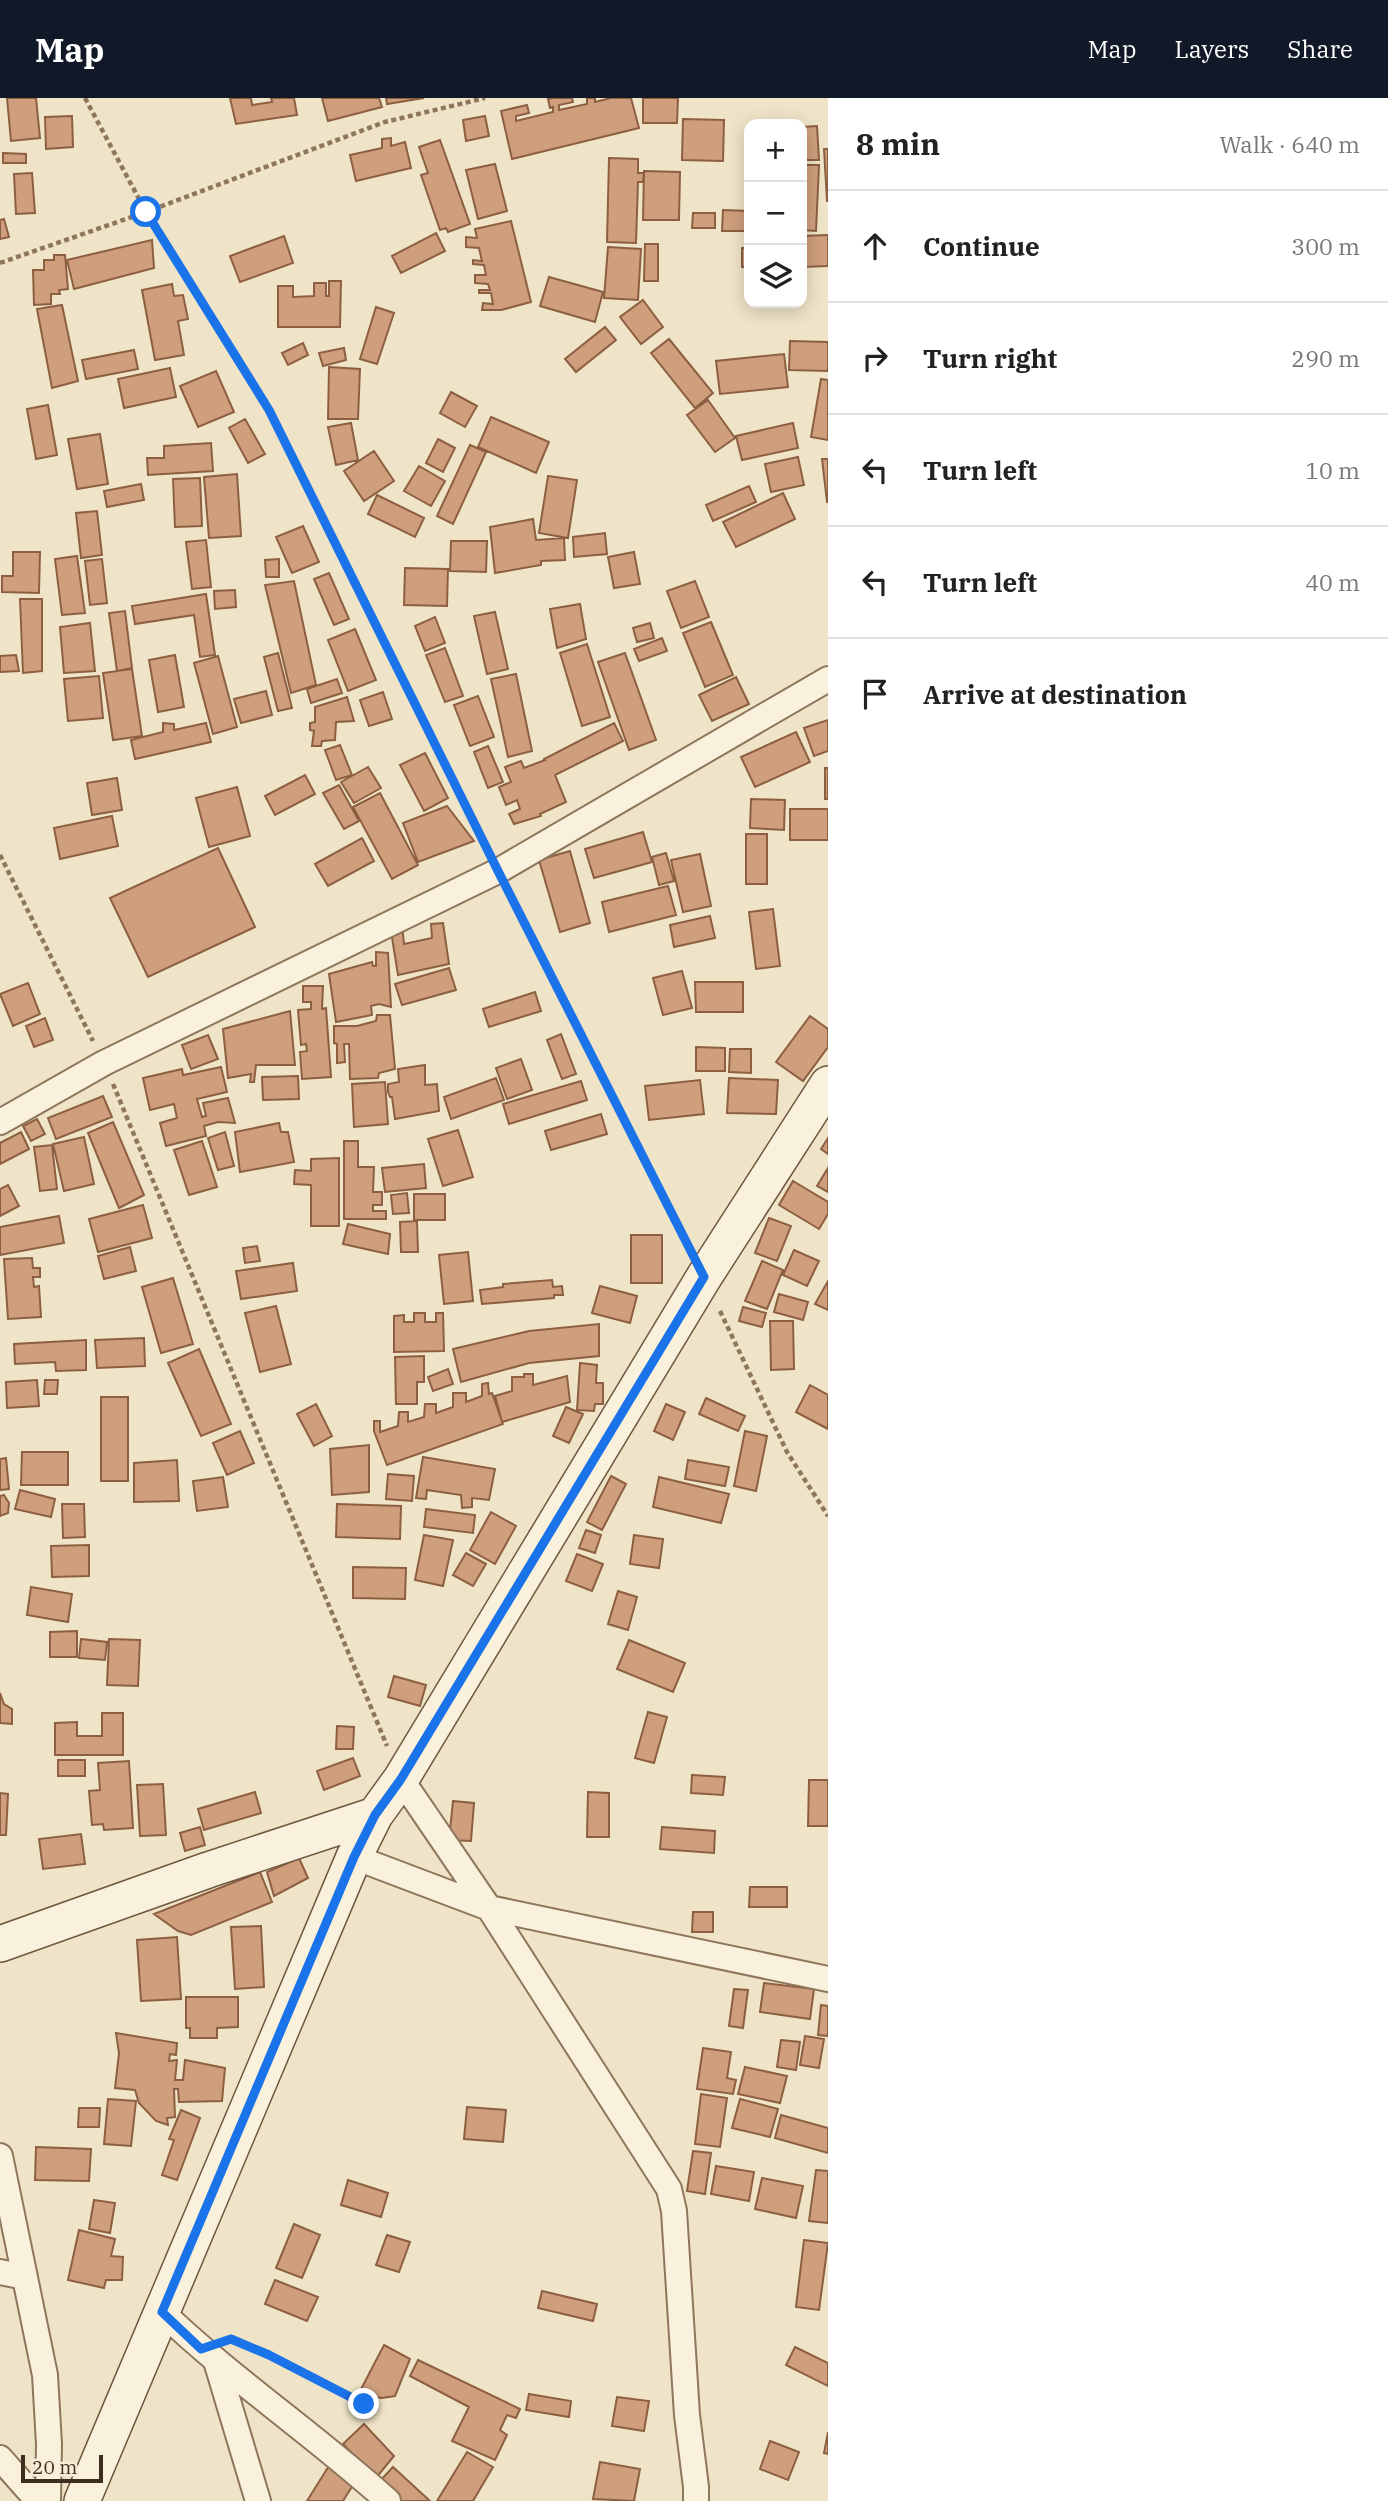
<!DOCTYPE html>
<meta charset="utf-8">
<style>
body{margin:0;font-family:"IBM Plex Serif",serif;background:#f2f2f2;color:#222}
.controls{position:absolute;right:21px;top:21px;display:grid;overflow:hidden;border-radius:14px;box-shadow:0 4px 18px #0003}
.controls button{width:63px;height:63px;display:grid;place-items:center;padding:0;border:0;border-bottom:2px solid #e0e0e0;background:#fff;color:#222;font:35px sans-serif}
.scale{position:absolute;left:21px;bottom:18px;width:82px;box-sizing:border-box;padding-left:7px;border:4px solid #3d2e20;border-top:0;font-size:19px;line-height:24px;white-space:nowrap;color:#3d2e20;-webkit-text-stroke:5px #f7eed8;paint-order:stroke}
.stop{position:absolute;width:21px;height:21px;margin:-16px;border:5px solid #1a73e8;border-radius:50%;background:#fff}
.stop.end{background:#1a73e8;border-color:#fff;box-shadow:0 2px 7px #0008}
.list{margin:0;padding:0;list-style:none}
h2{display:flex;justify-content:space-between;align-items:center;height:91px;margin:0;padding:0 28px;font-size:30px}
h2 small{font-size:23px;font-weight:400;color:#767676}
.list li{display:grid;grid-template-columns:46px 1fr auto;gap:21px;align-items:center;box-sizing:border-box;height:112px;padding:0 28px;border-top:2px solid #e0e0e0}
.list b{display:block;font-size:26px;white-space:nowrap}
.list em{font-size:23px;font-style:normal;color:#767676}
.icon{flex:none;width:38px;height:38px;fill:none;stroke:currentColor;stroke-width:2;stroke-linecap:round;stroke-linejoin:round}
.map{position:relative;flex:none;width:828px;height:2403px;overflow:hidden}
header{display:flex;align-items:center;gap:42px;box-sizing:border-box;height:98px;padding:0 35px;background:#111827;color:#fff}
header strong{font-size:33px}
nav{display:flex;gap:38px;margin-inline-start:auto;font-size:24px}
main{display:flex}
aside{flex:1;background:#fff}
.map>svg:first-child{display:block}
.building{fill:#cf9f7d;stroke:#8d5f41;stroke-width:2}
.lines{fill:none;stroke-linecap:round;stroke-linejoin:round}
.street-casing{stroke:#8d765c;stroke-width:28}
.secondary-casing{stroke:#6f573f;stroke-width:38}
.path{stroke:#8d765c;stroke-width:4.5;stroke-dasharray:5 3.5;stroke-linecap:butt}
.street{stroke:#faf1dc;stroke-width:24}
.secondary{stroke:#faf1dc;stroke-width:35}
.route{stroke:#1a73e8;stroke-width:9}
</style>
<header>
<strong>Map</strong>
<nav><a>Map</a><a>Layers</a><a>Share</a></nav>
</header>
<main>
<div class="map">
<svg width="828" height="2403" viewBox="0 0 828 2403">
<rect width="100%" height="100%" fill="#f0e4c8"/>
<path class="building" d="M7,0h29l4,40 -29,3z
M230,0h21l1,7 20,-3 -1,-4h23l3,17 -61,9z
M322,0h57l3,9 -54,14z
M386,0h38l-37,6z
M553,0h19l1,4 -14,3v5l28,-6v-6h8v4l16,-4h20l8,30 -127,31 -11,-48 26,-6 2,8 -13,3v5l37,-9v-5l-3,1 -2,-9z
M643,0h35l-1,25h-34z
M72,18l1,31 -27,2 -1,-32z
M485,18l4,20 -23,5 -3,-21z
M683,21l41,1 -1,41 -41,-1z
M817,28l2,34h-17v-33z
M391,40v8l14,-4 6,26 -55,13 -6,-26 32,-7v-9z
M440,42l30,84 -22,8 -2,-4 -6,2 -19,-55 7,-2 -9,-26z
M824,51h4v52h-1z
M3,55l23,1v9h-23z
M609,60l29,1v14h6l-1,9h-5l-2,61 -29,-1z
M495,66l12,47 -29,8 -12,-49z
M802,67h17l-3,66 -14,-1z
M644,73l36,1 -1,48h-36z
M32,75l3,40 -19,1 -2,-40z
M723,112l26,1v20h-27z
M693,115h22v15h-23z
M4,121l5,18 -9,2v-19z
M511,123l20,81 -30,8h-19l1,-7 10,1 -2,-11h-12v-3h11l-2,-6 -13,-1v-8h11l-2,-10 -11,-1v-4l9,1 -3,-13 -13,-1v-10l11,1 -2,-9z
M436,135l9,18 -44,22 -9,-17z
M828,137v31l-26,1v-31z
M284,138l9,27 -53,19 -10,-26z
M749,139v41v-11h-7v-19h7z
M152,142l2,28 -80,21 -7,-29z
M645,146h13v37h-14z
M608,149l33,2 -3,51 -34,-2z
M54,157h11l3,34 -9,1 1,4h-9v10l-17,1 -1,-35h11v-10h10z
M549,179l54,15 -8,30 -55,-16z
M329,183h12l-1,46h-62v-41h15v11l21,-1v-13h12v13h3z
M172,186l2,12 9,-1 5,24 -10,2 6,34 -29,5 -13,-70z
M643,202l20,27 -22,17 -21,-27z
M62,207l16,76 -26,7 -15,-79z
M376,209l18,6 -17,51 -17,-5z
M605,229l11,13 -40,32 -11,-13z
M669,241l44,54 -18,15 -44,-55z
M790,243l38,1v29l-39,-1z
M303,245l5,12 -20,10 -6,-12z
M344,250l2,12 -23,6 -4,-13z
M134,252l4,19 -52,10 -4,-19z
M784,256l4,33 -68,7 -4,-33z
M329,269l31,2 -2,50h-30z
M170,270l6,29 -52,11 -6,-29z
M216,273l18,41 -36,15 -18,-41z
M821,281l7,1v60l-17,-3z
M451,294l26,14 -12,21 -25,-14z
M708,302l27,38 -20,14 -28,-37z
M48,307l9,50 -21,4 -9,-50z
M491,319l58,25 -13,31 -58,-26z
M245,321l20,35 -17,9 -19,-35z
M351,325l7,37 -22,5 -8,-38z
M793,325l5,25 -56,12 -6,-24z
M100,336l8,50 -31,5 -9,-50z
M438,341l17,9 -12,24 -17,-9z
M211,345l2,28 -65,4 -1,-17h17v-12z
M470,347l16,7 -33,72 -16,-8z
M374,353l20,30 -30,20 -20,-30z
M798,359l6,28 -33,7 -6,-28z
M822,361h6v43h-1z
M419,368l26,15 -14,25 -27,-15z
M237,376l4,62 -32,2 -5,-61z
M548,378l29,4 -9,58 -29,-5z
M200,380l2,48 -27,1 -2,-48z
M141,386l3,16 -37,7 -3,-16z
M749,388l7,16 -43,19 -7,-16z
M783,395l12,26 -59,28 -13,-25z
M377,397l47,23 -9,19 -47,-23z
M97,413l5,44 -21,3 -5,-45z
M533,421l3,21 28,-2 1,22 -24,1v4l-46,8 -5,-46z
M303,428l16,36 -27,11 -16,-36z
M605,435l2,21 -33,3 -1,-20z
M206,442l5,47 -19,2 -6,-47z
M451,443h36l-1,31 -36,-1z
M13,454h27l-1,41 -37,-1v-16h11z
M634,454l6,32 -26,4 -6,-31z
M77,458l8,57 -23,2 -7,-56z
M102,461l5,44 -17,2 -5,-44z
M279,461v18h-13l-1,-17z
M405,470l43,1 -1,37 -43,-1z
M329,475l20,46 -15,6 -20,-46z
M294,483l22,104 -25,8 -26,-108z
M695,483l14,36 -28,11 -14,-37z
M235,492l1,17 -21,2 -1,-18z
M206,496l9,61 -15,2 -6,-42 -59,9 -3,-18z
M20,501h22v72l-19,2z
M580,506l6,35 -29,9 -7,-39z
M125,513l7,57 -15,3 -8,-58z
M495,514l13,57 -21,5 -13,-58z
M435,519l10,26 -20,8 -10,-25z
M711,524l22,53 -28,12 -22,-54z
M90,525l5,48 -31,2 -4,-46z
M650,525l4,15 -17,4 -4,-14z
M355,531l21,51 -28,11 -20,-51z
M662,540l5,13 -28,10 -5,-12z
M587,546l23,73 -28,9 -22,-73z
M445,550l18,48 -18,6 -19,-47z
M278,555l14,55 -14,3 -14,-54z
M625,555l31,87 -27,10 -31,-88z
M16,557l3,16 -19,1v-16z
M175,557l9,52 -26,5 -9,-52z
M218,558l19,71 -24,7 -19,-71z
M132,571l10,67 -29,4 -10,-67z
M516,576l16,77 -24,6 -17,-78z
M99,578l4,42 -35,3 -4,-42z
M736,579l13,27 -37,17 -13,-26z
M337,581l5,14 -31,10 -4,-14z
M266,593l6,24 -31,8 -7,-24z
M383,594l9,27 -23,7 -9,-26z
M478,598l16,41 -24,9 -16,-41z
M347,599l7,24 -18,1 -1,18 -13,1 -1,5h-9l2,-15 -4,-1v-7l5,-1v-15z
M828,622v31l-14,5 -10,-28z
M163,625l11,1v6l32,-7 5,19 -76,17 -4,-19 32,-8z
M614,625l9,18 -68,34 11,27 -26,12 1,2 -27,8 -5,-10 11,-5 -3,-9 -11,5 -7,-18 12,-5 -6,-15 16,-6 3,7 21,-8 -1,-1z
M796,634l14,30 -55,25 -14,-30z
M340,647l12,30 -16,5 -11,-30z
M488,648l15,36 -15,6 -14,-36z
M425,655l23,45 -24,13 -24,-46z
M368,669l13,21 -27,15 -13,-21z
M825,670h3v31h-3z
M305,677l10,19 -40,21 -10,-19z
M117,680l5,32 -30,5 -5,-32z
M339,687l20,36 -15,8 -21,-36z
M237,689l13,49 -41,11 -13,-49z
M380,695l38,72 -26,14 -39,-72z
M751,701l34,1 -1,30 -34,-2z
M447,708l27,35 -56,21 -15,-39z
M790,711h38v31h-38z
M112,718l6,30 -58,13 -6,-31z
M643,734l9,30 -58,16 -9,-29z
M746,736h21v50h-21z
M362,740l12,23 -46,25 -13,-22z
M218,750l37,79 -107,50 -38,-79z
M570,753l20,72 -30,9 -21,-72z
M666,755l8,28 -15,4 -7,-28z
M700,756l11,52 -28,6 -12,-52z
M668,788l8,29 -67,17 -7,-30z
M773,811l7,57 -24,3 -7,-57z
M710,818l5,22 -41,9 -4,-22z
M443,825l6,41 -51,11 -8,-50 12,-1 2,20 28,-6 -1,-14z
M376,854l12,1 3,54 -12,-3 -8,2 1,9 -36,7 -7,-48 43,-12 1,4h3z
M449,870l7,22 -54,15 -7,-21z
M682,873l10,37 -29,7 -10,-37z
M695,884h48v30h-47z
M28,885l12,31 -27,12 -13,-32z
M303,888h20l-1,23 4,-1 5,69 -29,2 -2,-27 7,-1 -1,-7 -5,1 -3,-35 13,-1v-7h-8z
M535,894l6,19 -52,16 -6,-18z
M290,913l5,54h-39l-2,17h-4l1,-8 -23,4 -5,-49z
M377,917h13l5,54 -16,4 -1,5 -28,1 -1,-35h-5l1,18 -8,1v-19l-3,-1v-17h23l19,-5z
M810,918l18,13v18l-25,34 -27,-19z
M45,920l8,22 -19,7 -8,-21z
M561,936l15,40 -14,5 -15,-39z
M208,937l10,24 -27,10 -9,-24z
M696,949l29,1v23h-29z
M730,951h21v24l-22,-1z
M521,961l11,31 -25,9 -11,-31z
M425,967v20l12,-1 2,27 -44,8 -3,-22h-2l-2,-5v-8l11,-2 -1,-13z
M221,969l6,25 -30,7 5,18 4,-1 -3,-13 25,-5 7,25 -17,-1 -14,4 2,10 -40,10 -6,-23 17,-5 -3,-14 -24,6 -7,-32 39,-9 1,6z
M298,978l1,23 -36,1 -1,-23z
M496,980l8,22 -53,19 -7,-22z
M729,980l49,2 -2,34 -49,-1z
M700,982l4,34 -55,6 -4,-34z
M581,983l6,19 -78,24 -6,-20z
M385,984l3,42 -34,3 -2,-43z
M103,998l9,21 -56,22 -8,-21z
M601,1016l6,20 -56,16 -6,-19z
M37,1021l8,15 -14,7 -8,-15z
M113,1024l31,73 -25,13 -31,-75z
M279,1025l2,9h7l6,30 -54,10 -5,-40z
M458,1032l15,47 -30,9 -15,-47z
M21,1034l8,17 -29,15v-21z
M225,1034l9,34 -16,4 -10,-32z
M84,1039l10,47 -30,7 -11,-47z
M828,1040v16l-7,-5z
M202,1043l15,46 -28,8 -15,-45z
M344,1043h14v26h16l-1,25h9v13h-9v6h13v8h-42z
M52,1047l5,44 -17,2 -6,-44z
M339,1060v68h-28v-41l-17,-1 1,-14 16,1v-12z
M424,1066l2,24 -41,4 -3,-24z
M828,1070v24l-11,-6z
M793,1083l35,21v12l-9,15 -40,-24z
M8,1087l11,21 -19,10v-27z
M407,1095l2,20 -16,1 -2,-19z
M414,1096h31v26h-31z
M143,1107l9,33 -54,14 -9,-33z
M59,1118l5,27 -64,12v-28z
M769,1120l22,8 -14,35 -22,-8z
M417,1123l1,31h-17l-1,-30z
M348,1126l42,10 -2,20 -45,-10z
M631,1137h31v48h-31z
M257,1148l3,15 -15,2 -2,-15z
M130,1149l6,24 -32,8 -6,-23z
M794,1152l25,11 -12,25 -24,-11z
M468,1154l5,49 -29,3 -5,-49z
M32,1160l1,10h7v9h-7l1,10 5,-1 2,31 -33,2 -4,-60z
M762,1163l21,9 -16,39 -22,-8z
M293,1165l4,28 -56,8 -5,-28z
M173,1180l20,66 -32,9 -19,-66z
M552,1182l1,7 9,-1 1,9h-9v3l-72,6 -2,-14 23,-3v-3z
M828,1183v29l-13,-6z
M600,1188l37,10 -7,27 -38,-10z
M779,1196l29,8 -5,18 -29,-8z
M276,1208l15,58 -31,8 -15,-59z
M743,1209l23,6 -4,14 -23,-6z
M414,1215h11v9h11v-9h7l1,38 -50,1v-36l10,-1v7h10z
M770,1223h23l1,48 -23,1z
M599,1226v32l-70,7 -68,19 -8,-33 76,-18z
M144,1240l1,28 -48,2 -2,-28z
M86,1242v30l-30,1 -1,-9 -40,2 -1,-20z
M199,1251l32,75 -30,12 -33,-73z
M424,1258v26h-7v22h-21l-1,-47z
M580,1265l17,2 -1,18h7v21h-8l-1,7 -17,-1z
M448,1271l5,15 -20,7 -5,-14z
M524,1276h9v11l34,-9 3,26 -68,20 -7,-26 17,-5v-14h12z
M37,1282l2,26 -32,2 -1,-26z
M45,1282h13l-1,14h-13z
M488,1285l1,11 3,-1 11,31 -116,41 -13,-34v-10h6v11l18,-6 1,-14h9v10l16,-5 1,-13h11v9l17,-6v-14h13v9l16,-6v-12z
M810,1287l18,10v34l-32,-17z
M101,1299h27v84h-27z
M706,1300l39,18 -7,15 -39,-17z
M316,1306l16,32 -18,10 -17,-32z
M666,1306l19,8 -12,28 -19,-9z
M566,1309l17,7 -14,29 -16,-7z
M240,1333l14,32 -27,12 -14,-32z
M745,1333l22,5 -11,55 -22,-5z
M369,1347v47l-37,3 -2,-46z
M22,1354h46v33h-47z
M423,1359l72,12 -6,31 -17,-2v9l-10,1 -1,-13 -34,-5 -1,9 -10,-1z
M6,1360l3,31 -9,1v-31z
M177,1362l2,41 -45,1v-39z
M688,1362l41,7 -4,19 -40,-7z
M388,1376l26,2 -2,25 -26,-2z
M611,1378l15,8 -24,46 -15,-8z
M223,1379l5,30 -31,4 -4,-30z
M659,1379l70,17 -8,29 -68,-16z
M20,1392l35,9 -4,18 -36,-8z
M4,1397l5,8 -1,10 -8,3v-20z
M62,1406h22l1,33 -22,1z
M337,1406l64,2 -1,33 -64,-2z
M426,1411l49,6 -2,18 -49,-6z
M491,1414l25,14 -21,38 -25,-14z
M586,1432l15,5 -6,18 -16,-5z
M424,1437l29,5 -10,46 -28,-6z
M634,1437l29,4 -4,29 -29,-4z
M89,1447v31l-37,1 -1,-31z
M466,1455l20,11 -13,22 -20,-11z
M577,1456l26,10 -11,27 -26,-10z
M353,1469l53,1 -1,31 -52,-1z
M31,1489l41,7 -4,28 -41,-7z
M618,1493l19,6 -9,33 -20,-6z
M77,1533v26h-27v-25z
M81,1541l26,3 -2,18 -26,-2z
M109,1541l31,1 -2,46 -31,-1z
M629,1542l56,23 -12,29 -56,-23z
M394,1578l32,9 -6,21 -32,-9z
M0,1595l4,11 8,5v15l-12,-1z
M648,1614l19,5 -13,46 -19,-5z
M102,1615h21v42h-68v-32l22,-1v14h25z
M337,1628l17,1 -1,22h-17z
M353,1660l7,18 -36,14 -7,-19z
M58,1662h27v16h-27z
M129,1663l4,67 -29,2 -1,-6 -11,1 -3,-34 11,-1 -2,-27z
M692,1677l33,2 -2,18 -32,-2z
M809,1682h19v46h-20z
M163,1686l3,51 -26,1 -3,-51z
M255,1694l6,21 -57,17 -6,-21z
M588,1694l21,1v44h-22z
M0,1695l8,1 -2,41h-6z
M453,1703l21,2 -3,38 -22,-1z
M200,1729l5,18 -20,6 -5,-18z
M662,1729l53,4 -1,22 -54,-4z
M81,1736l4,30 -42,5 -4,-30z
M299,1760l9,20 -34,18 -7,-24z
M260,1774l12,30 -81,33 -13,-4 -24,-17z
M750,1789h37v20h-38z
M693,1814h20v20h-21z
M261,1828l3,61 -29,2 -4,-62z
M177,1839l4,62 -40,2 -4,-61z
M764,1885l50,6 -4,30 -50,-7z
M734,1891l14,1 -5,38 -14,-2z
M186,1899h52v30l-21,1v10h-27v-10h-4z
M821,1907l7,1v30l-10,-1z
M116,1935l61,10 -1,12 -6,-1 -1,7 8,-1 -2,20h8l2,-20 40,8 -3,33 -43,1 -1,-13h-4l1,28 -8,1 1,7 -12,-4 -17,-18 -4,-13 -20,-2 4,-35z
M805,1938l19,3 -5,29 -19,-3z
M781,1942l19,2 -4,28 -19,-3z
M703,1950l28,4 -4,26 9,2 -3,14 -36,-5z
M745,1969l42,9 -7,27 -42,-9z
M701,1996l26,4 -7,49 -25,-3z
M108,2001l28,2 -5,45 -27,-2z
M740,2001l38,10 -8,28 -38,-9z
M467,2009l39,3 -3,32 -39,-3z
M79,2010h21l-1,19h-21z
M181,2012l19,8 -23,62 -15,-5 12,-35 -5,-1z
M781,2017l47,13v25l-53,-15z
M36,2049l55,2 -2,32 -54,-1z
M693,2053l18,2 -6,41 -18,-3z
M716,2068l38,6 -5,29 -38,-7z
M816,2072l12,1v52l-19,-2z
M762,2080l41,8 -7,32 -41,-9z
M348,2082l40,13 -7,24 -40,-12z
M94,2102l21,3 -5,30 -21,-4z
M294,2126l26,11 -18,43 -26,-10z
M79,2132l36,9 -4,17 12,1 -1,23h-16l-2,8 -36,-8z
M387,2137l23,7 -11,30 -23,-7z
M804,2142l24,3 -9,67 -23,-3z
M275,2182l43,17 -11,24 -42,-17z
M542,2193l55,13 -4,17 -55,-13z
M384,2247l26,14 -15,37 -13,2 -24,-3z
M795,2249l33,16v23l-42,-21z
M418,2262l102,49 -4,9 -9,-3 -7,15 7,5 -12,25 -43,-19 17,-34 -59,-31z
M529,2296l42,7 -2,16 -43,-7z
M617,2299l32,4 -5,30 -32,-5z
M364,2326l30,32 -18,22 -33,-34z
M828,2334v22l-4,-1z
M770,2343l29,11 -11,28 -28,-11z
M467,2354l26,15 -20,34h-36z
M600,2364l40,7 -6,32 -41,-2z
M330,2366l26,16 -13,21h-36z
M393,2369l37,34h-31l-20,-19z"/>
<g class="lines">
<g class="street-casing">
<path id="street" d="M0,1024l104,-59 394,-192 330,-192
M401,1681l88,129 180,281 5,22 13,204 9,72v14
M354,1759l135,51 339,71
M0,2058l45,219 4,69 -1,57
M0,2174l25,5
M162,2214c71,68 153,123 226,189
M216,2263l42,140
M0,2360l38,43"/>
</g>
<g class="secondary-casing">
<path id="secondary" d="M0,1846l208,-74 167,-55
M82,2403l272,-644 21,-42 26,-36 303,-502 124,-193"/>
</g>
<path class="path" d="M85,0l61,114 123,198 218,440
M0,165l146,-51 239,-90 100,-24
M0,757l93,186
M509,794l179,354
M113,986l274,662
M720,1213l67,141 41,64
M235,2243l34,14 95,49"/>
<use href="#street" class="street"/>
<use href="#secondary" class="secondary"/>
</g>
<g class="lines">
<path class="route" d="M146,114l123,198 229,461 206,406 -303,502 -26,36 -21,42 -192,455 39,37 30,-10 38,16 95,49"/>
</g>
</svg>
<div class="controls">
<button>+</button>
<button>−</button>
<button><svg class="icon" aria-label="layers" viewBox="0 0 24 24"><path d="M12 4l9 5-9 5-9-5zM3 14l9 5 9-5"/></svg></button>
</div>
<div class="scale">20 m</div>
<div class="stop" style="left:146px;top:114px"></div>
<div class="stop end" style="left:364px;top:2306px"></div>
</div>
<aside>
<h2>8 min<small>Walk · 640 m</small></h2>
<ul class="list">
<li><svg class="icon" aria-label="ahead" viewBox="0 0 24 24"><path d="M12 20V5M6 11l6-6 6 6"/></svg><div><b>Continue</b></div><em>300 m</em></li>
<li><svg class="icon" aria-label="right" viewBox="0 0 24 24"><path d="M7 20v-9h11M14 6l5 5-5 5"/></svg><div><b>Turn right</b></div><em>290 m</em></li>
<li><svg class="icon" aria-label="left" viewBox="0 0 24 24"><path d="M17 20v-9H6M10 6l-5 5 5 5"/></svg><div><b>Turn left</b></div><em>10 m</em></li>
<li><svg class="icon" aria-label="left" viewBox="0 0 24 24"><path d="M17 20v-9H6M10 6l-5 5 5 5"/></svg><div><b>Turn left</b></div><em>40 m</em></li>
<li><svg class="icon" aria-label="arrive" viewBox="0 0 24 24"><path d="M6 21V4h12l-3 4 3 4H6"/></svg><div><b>Arrive at destination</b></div></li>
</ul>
</aside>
</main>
